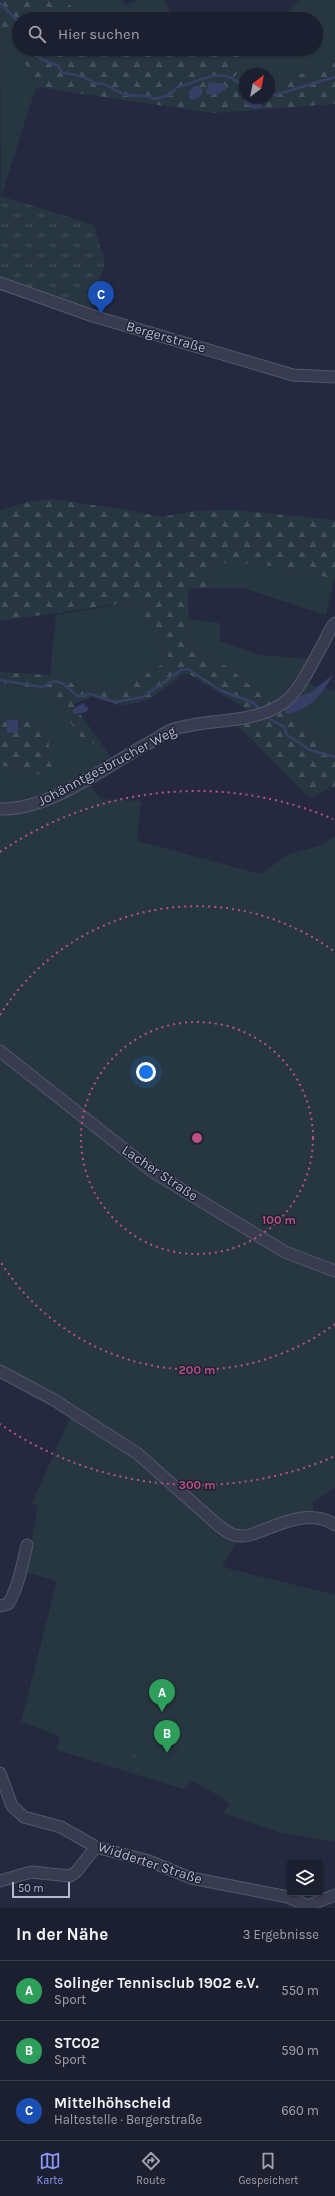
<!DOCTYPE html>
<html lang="de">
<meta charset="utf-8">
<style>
body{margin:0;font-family:Karla,sans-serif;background:#252738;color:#f1f3f6}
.controls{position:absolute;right:12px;bottom:12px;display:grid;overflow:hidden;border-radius:4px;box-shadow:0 1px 3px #0004}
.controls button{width:36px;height:36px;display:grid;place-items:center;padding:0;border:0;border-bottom:1px solid #3a3d4c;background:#1c1f30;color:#f1f3f6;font:20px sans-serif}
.compass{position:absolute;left:239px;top:68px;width:36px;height:36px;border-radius:50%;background:#1c1f30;box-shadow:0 1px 3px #0004;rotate:32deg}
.scale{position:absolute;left:12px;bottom:10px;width:58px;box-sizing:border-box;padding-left:4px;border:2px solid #b5b7ca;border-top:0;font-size:11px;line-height:14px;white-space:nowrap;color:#b5b7ca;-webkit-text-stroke:3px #1e2135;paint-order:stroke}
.you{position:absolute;left:146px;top:1072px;width:14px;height:14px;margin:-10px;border:3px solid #fff;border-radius:50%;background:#1a73e8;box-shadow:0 0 0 6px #1a73e833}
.badge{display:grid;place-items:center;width:26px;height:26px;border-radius:50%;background:#8b97fa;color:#fff;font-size:13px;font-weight:700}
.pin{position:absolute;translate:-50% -33px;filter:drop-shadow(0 1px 2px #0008)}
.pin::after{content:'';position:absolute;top:21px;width:14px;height:12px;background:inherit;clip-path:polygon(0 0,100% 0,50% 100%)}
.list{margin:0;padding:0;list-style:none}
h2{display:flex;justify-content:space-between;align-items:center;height:52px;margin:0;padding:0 16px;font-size:17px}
h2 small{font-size:13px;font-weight:400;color:#a0a2ab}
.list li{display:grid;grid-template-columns:26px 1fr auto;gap:12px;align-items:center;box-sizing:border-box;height:60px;padding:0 16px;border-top:1px solid #3a3d4c}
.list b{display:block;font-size:15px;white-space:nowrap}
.list p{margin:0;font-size:13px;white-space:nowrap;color:#a0a2ab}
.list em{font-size:13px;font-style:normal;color:#a0a2ab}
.icon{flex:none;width:22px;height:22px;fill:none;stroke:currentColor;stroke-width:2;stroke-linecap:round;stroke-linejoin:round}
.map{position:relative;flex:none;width:335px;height:1908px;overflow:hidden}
.search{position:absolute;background:#1c1f30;box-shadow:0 1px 3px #0004;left:12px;right:12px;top:12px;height:44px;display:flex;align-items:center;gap:10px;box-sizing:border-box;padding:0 14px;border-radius:22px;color:#a0a2ab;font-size:15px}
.sheet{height:232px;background:#1c1f30}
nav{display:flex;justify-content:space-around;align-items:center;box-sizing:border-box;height:56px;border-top:1px solid #3a3d4c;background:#1c1f30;font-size:11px;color:#a0a2ab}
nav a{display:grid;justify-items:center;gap:2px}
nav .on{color:#8b97fa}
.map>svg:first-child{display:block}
.grass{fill:#273741}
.forest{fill:url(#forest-firs)}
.park{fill:url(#park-tufts)}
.water{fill:#383f67}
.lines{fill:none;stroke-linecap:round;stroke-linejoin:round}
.stream{stroke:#383f67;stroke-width:2.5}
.minor-casing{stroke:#54576a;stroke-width:13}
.minor{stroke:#393c50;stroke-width:11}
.ring{fill:none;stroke:#bd5082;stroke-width:2;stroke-dasharray:2 4}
.labels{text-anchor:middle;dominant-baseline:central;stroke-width:3;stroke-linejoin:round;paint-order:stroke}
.street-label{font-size:14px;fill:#b5b7ca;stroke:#1e2135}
.centre{fill:#bd5082;stroke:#1e2135;stroke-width:2}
.ring-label{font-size:12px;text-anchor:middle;font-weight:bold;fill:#bd5082;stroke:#1e2135;stroke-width:3;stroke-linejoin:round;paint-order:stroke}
</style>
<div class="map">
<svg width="335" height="1908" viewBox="0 0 335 1908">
<defs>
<pattern id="forest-firs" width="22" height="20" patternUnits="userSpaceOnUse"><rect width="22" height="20" fill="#273741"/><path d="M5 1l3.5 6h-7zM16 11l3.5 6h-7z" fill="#44525b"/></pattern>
<pattern id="park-tufts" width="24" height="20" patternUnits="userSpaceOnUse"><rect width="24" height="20" fill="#273741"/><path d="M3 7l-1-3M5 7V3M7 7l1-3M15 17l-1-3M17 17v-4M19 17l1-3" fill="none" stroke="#44525b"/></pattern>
</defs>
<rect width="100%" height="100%" fill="#252940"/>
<path class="grass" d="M66,0h56l3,5 14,-5h25l10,19h-93z
M299,0h36v63l-66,21v-10h-24v9l-11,-5 19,-29h63v-30h-36z
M0,23l34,55 2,9 -35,109z
M137,49h38v8z
M238,562l38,4 58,13 -8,36 -83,-27h-37l8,-24z
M146,600l9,32 14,28 -47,29 -39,-2 -33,-12 6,-60z
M187,619l33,4v18l40,14 51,4 -32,40 -13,-1 -37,-30 -40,-24z
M0,683l47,7 36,50 20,6 9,12 -28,18 16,23 41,2 -4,40 124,33 28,-20 33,-9 13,-9v432l-34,-11 -145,-88 -156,-123v-281l47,11 -1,-53 -46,-5z
M305,683l30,8v58l-46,-40z
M0,1055l151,120 147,88 37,12v212l-23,16 2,7 -73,24 -7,-1 -77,-70 -157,-95z
M71,1416l70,43 97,81 -16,27 113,28v247l-57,-10 -55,-19 6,-8 -6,-7 -31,-17 -9,8 -126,-39 3,-14 -39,-14 36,-141 -31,-9 12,-67 -6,-2z"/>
<path class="forest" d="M0,0h66l15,19h-62v30h118l38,8v-8h78l-19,29 11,5v15h24v-14l66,-21v41l-122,9 -177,-26 -2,-9 -34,-55z
M51,499l76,11 34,7 34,-6 38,-1 102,10v59c-40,-9 -79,-19 -121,-15l-8,24 -18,1 1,55 40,24 37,30 13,1 -25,15 -65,-40h-6l-33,25 -28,7 -29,-9 -20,7 30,42 -20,-6 -36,-50 -47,-7v-11l50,3 33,12 39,2 47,-29 -14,-28 -15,-8 6,-24 -146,21v-111l28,-8z
M289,709l46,40v37l-25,12 -76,-76 27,-4z
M0,718l46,5 6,46 -5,7 -47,-11z"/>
<path class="park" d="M0,196l94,29 11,37 -15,48 -90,-30z
M127,1748l9,2 -3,15 -9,-2z"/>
<path class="water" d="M209,82l16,2 2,4c-7,6 -12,8 -21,6z
M195,86h5l3,5c-3,7 -6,9 -13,8l-1,-8z
M250,98l11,5 1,4 -8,2 -11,-7 1,-3z
M331,676l1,1c-10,18 -24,33 -44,37l-3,-2v-4l10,-10 17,-6z
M83,703l6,6 -3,3 -12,2 -1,-5z
M7,720h11v13h-11z"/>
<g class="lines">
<path class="stream" d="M0,3l19,19
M33,49l8,10 17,7 5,7c12,1 23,4 33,11l6,-1 23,12 22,1 8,3 15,-4 7,-8c16,-2 36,-17 52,-10 6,2 11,8 16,11
M269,95h6l60,-18
M0,680l42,7 12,-6 8,2 16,13 12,-2 25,8 28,-5 38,-27 7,-1 32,21 34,13 6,8
M265,716l19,11 3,8 23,15 25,7"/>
<g class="minor-casing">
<path id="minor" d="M0,283l93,33 200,59 42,2
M0,809c50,1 102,-40 145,-64 9,-4 17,-11 26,-15 37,-13 77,-4 111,-26 17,-11 31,-43 41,-60 4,-7 6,-15 12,-21
M0,1051l153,121 132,80 50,19
M0,1371l54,29 84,54 81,72c7,5 13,10 22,10 7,1 14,-3 20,-5 23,-9 52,-22 74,-6
M0,1606l8,-2c11,-18 14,-39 19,-59
M0,1773l12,33 12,11 37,10 35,20 53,14 42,17 97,19 18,8
M0,1881l31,-9 39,4 6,-4 20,-25
M302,1908l33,-13"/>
</g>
<use href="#minor" class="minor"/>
</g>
<g class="ring">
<circle cx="197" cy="1138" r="116"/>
<path d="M335 1324A232 232 0 0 1 0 1261M0 1015A232 232 0 0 1 335 952"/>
<path d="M333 1457A347 347 0 0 1 0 1424M0 852A347 347 0 0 1 333 819"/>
</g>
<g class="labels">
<g class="street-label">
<text transform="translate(166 337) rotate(16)">Bergerstraße</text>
<text transform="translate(107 766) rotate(-28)">Johänntgesbrucher Weg</text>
<text transform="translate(160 1173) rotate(34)">Lacher Straße</text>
<text transform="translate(150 1863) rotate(18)">Widderter Straße</text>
</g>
</g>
<circle cx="197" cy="1138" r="6" class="centre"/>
<g class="ring-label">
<text x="279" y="1224">100 m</text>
<text x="197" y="1374">200 m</text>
<text x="197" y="1489">300 m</text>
</g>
</svg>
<div class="controls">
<button><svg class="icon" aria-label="layers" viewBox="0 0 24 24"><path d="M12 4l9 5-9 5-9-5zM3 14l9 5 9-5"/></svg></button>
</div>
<svg class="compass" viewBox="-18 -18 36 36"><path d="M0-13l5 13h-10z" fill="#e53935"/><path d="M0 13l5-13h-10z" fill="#a0a2ab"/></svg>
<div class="scale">50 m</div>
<div class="you"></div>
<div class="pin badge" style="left:162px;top:1712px;background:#2e9e5b">A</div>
<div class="pin badge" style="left:167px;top:1753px;background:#2e9e5b">B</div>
<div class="pin badge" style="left:101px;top:314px;background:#1a4fb4">C</div>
<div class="search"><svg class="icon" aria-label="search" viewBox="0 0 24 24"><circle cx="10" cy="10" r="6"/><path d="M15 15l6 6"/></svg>Hier suchen</div>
</div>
<section class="sheet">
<h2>In der Nähe<small>3 Ergebnisse</small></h2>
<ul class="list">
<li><span class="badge" style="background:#2e9e5b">A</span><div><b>Solinger Tennisclub 1902 e.V.</b><p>Sport</p></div><em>550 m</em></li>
<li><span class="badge" style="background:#2e9e5b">B</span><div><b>STC02</b><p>Sport</p></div><em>590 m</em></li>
<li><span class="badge" style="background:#1a4fb4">C</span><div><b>Mittelhöhscheid</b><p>Haltestelle · Bergerstraße</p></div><em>660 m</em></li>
</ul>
</section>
<nav>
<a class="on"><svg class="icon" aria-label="map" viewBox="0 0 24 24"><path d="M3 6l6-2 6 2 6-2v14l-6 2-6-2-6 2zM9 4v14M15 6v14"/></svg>Karte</a>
<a><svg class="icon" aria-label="directions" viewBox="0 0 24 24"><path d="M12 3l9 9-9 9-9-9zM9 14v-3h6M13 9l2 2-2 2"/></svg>Route</a>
<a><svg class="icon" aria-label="saved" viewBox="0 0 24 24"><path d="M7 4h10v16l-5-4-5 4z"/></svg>Gespeichert</a>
</nav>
